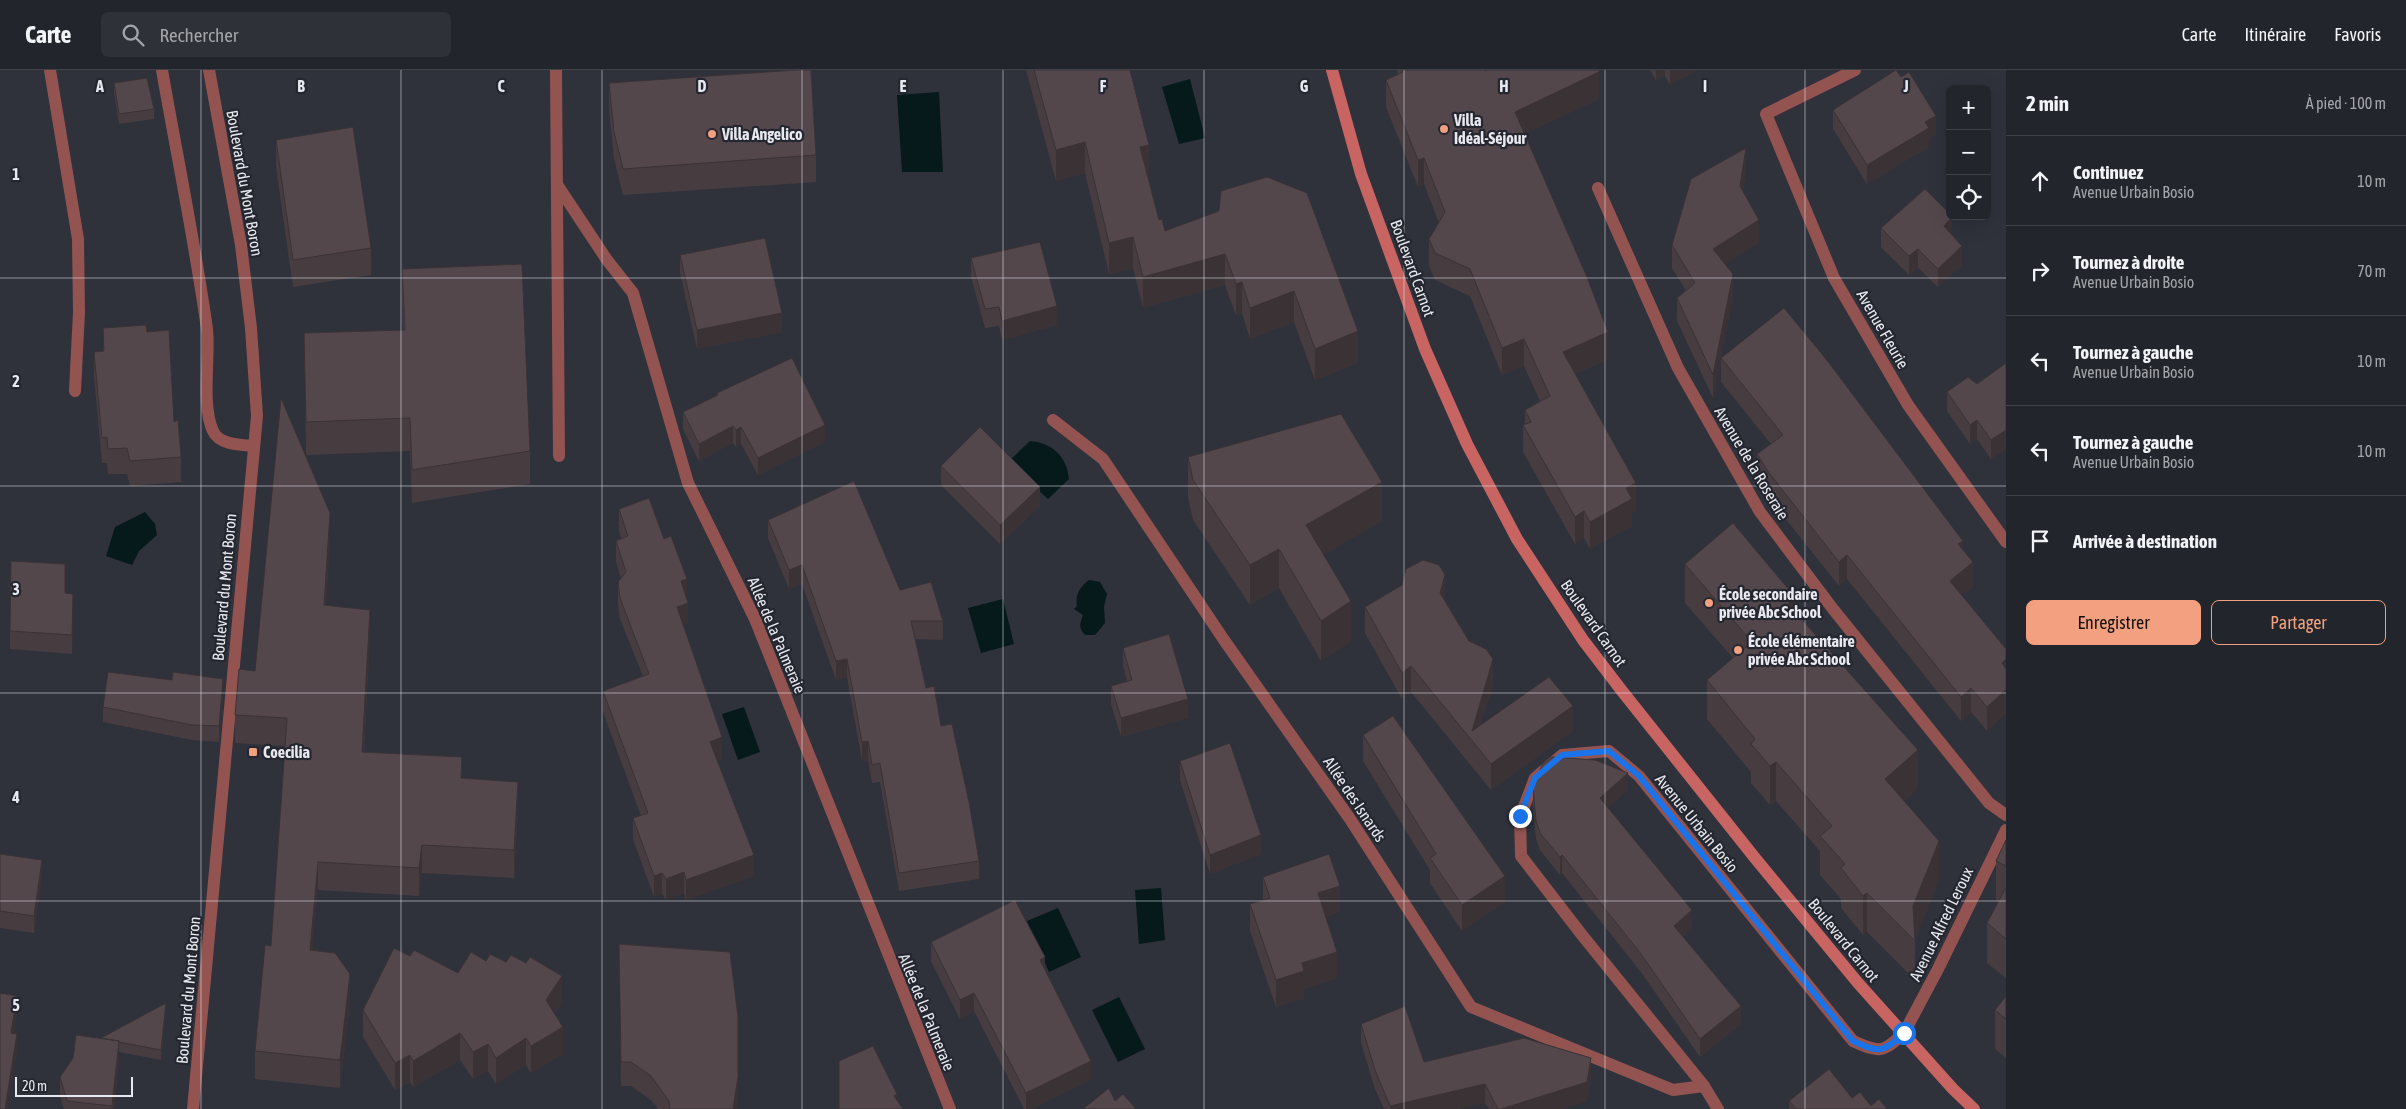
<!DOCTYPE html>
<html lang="fr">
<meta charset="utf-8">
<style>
body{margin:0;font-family:"Asap Condensed",sans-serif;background:#2f3138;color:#f1f3f6}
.controls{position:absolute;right:15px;top:15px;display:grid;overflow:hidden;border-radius:8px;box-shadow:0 5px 20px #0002}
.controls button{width:45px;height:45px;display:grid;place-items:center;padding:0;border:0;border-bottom:1px solid #404248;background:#23252c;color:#f1f3f6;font:25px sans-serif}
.scale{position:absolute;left:15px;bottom:12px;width:118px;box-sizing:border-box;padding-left:5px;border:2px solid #e8e9f0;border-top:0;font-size:14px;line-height:18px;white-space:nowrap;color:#e8e9f0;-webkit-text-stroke:4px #252730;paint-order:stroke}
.stop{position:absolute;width:15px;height:15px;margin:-11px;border:4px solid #1a73e8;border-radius:50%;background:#fff}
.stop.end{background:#1a73e8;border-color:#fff;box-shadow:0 1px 5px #0008}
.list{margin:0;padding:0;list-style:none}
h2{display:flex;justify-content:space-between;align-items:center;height:65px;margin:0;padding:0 20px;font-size:21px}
h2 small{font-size:16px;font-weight:400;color:#a3a5a9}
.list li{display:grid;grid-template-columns:32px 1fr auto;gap:15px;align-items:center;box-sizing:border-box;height:90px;padding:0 20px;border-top:1px solid #404248}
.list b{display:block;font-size:19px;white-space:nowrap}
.list p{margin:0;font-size:16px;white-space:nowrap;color:#a3a5a9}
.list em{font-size:16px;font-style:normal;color:#a3a5a9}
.actions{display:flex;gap:10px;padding:15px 20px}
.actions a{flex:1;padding:11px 0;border:1px solid #f2a07f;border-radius:8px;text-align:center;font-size:18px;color:#f2a07f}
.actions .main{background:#f2a07f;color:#111}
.icon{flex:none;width:28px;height:28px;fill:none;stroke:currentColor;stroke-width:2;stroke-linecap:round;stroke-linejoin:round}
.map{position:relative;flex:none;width:2006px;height:1039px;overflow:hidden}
header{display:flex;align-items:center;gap:30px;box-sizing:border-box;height:70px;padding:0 25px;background:#23252c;border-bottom:1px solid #404248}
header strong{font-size:24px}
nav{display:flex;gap:28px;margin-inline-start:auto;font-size:18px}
.search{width:350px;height:45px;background:#2f3138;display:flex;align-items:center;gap:12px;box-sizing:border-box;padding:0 18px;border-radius:8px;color:#a3a5a9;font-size:19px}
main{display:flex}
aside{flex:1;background:#23252c}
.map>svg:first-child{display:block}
.water{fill:#06191b}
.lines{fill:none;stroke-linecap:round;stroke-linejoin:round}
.service{stroke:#935451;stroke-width:12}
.minor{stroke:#935451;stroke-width:12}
.tertiary{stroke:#935451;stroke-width:12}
.secondary{stroke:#c86461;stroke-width:12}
.wall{fill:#473d41}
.shaded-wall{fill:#3a3235}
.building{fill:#53474c;stroke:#3a3235}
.route{stroke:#1a73e8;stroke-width:6}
.grid{fill:none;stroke:#e8e9f0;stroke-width:1;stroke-opacity:0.55}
.poi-dot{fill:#f2a07f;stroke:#252730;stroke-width:2}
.labels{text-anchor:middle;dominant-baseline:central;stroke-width:4.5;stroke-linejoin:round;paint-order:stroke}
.poi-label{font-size:16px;font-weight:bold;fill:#e8e9f0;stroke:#252730;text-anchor:start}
.street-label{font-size:16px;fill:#e8e9f0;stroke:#252730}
.grid-label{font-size:16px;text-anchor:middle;font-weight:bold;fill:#e8e9f0;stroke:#252730;stroke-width:4.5;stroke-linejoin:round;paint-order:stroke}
</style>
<header>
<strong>Carte</strong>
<div class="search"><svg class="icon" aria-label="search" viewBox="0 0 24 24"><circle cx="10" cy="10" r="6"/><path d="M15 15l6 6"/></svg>Rechercher</div>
<nav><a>Carte</a><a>Itinéraire</a><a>Favoris</a></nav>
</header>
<main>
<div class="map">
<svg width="2006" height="1039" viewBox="0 0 2006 1039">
<rect width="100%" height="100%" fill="#2f313b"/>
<path class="water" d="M1190,9l15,59 -26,6 -17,-57z
M939,22l4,80h-41l-5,-77z
M1030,371c22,2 37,15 39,38l-21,20 -40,-37z
M145,442l10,12 2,11 -18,16 -7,14 -26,-9 9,-29z
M1089,510l11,2 7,12 -3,13 1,16 -10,12h-10c-7,-8 -5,-11 -2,-20l-9,-6 3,-3c-2,-12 3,-19 12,-26z
M1003,529l11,45 -33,9 -13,-45z
M744,637l16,45 -22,8 -16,-46z
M1161,818l4,52 -26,4 -4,-54z
M1058,838l23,49 -32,15 -22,-51z
M1119,927l26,52 -27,13 -26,-52z"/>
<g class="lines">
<path class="service" d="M50,0l28,169 1,73 -4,79
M162,0c15,86 33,173 45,259 3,30 -6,76 6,102 6,14 28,14 41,15
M1855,0l-89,44 68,164 74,127 98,137
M558,116l49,74 26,33 55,190 67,136 195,490
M1598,118l80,180 82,144 73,97 156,194 17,12
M1053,350l50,39 121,181 126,179 121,188 202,83 31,-4
M1904,963l34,-64 68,-139"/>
<path class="minor" d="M556,0l3,386
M1718,1039l-14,-23 -122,-151 -61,-79 -1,-39 15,-39 27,-23 47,-4 30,25 214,265c26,12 30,12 51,-8"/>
<path class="tertiary" d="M193,1039l64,-693 -6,-88 -10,-83 -32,-175"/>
<path class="secondary" d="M1332,0l29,104 64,175 42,95 50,95 66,101 39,51 133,167 103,125 95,106 21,20"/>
</g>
<path class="wall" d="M1026,0h104l19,106h-1l11,44 6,11 54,-20 2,-20 137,172 -43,17 -21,-58 -44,17 -8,-26 -6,3 -11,-31 -82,23 -10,-40 -24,6 -24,-101 -29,8z
M1397,0h202v29l-74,35 83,225 -33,15 61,136 -4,2v14l-42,23 -6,-11 -9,6 -52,-92v-27h2v-15l15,-9 -16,-35 -22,9 -32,-79 -35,-16 -6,-14v-27l10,-16 -15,-39 -6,3 -32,-80v-27l12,-5z
M1650,0h47l-27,15 -5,-9 -9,4z
M1901,7l35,57 -7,5v8l-62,37 -34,-55v-19z
M114,13l40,26v10l-35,5 -5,-31z
M609,13l207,72v27l-193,13 -9,-36 -5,-49z
M276,70l95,108v27l-78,12 -17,-120z
M1746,101l-3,20 16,52 -34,21 8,33 -20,101 -36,-77v-23l9,-7 -14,-23v-23z
M1881,158l71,7 10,30 -24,22 -20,-19 -9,7 -28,-28z
M680,185l102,77 -85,17 -17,-76z
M971,188l86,67 -55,15 -3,-14 -14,2 -14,-51z
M402,199l128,182v33l-118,19 -2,-52 -104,4 -2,-122 99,-3 -1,-28z
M103,258l44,4 27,90 7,35v25l-51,4 -3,-12h-19l-1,-11h-5l-8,-86v-25l9,-1z
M1721,288l242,192 10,37 -11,8 44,54 -19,82 -16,-19 -10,9 -114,-142 -8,7 -70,-88 -12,-19v-25l14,-10 -50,-62z
M2006,293v86l-15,10 -14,-20 -7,5 -23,-33v-19l30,-8z
M717,323l108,49 -67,33 -17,-31 -5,3 -3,-4 -34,18 -16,-32v-17l34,-17z
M1188,387l194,64 -59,34 28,86 -30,20 -42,-73 -29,17 -57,-85 -5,-23z
M941,396l99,40 -40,38 -59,-59z
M619,439l68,91 1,23 -5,2 39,133 -5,2 37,116 -68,24 -2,-7 -18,6 -4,-5 -8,3 -21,-58v-21l8,-2 -38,-104v-21l40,-15 -23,-57 -2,-16v-21l3,-4 -5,-16v-21l5,-3 -2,-8z
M768,450l132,70 43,31v19l-28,-1 11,49 15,38 38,135v18l-80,12 -19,-109 -8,1 -4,-23 -6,1 -15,-84 -11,3 -34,-96 -13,5 -21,-51z
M330,471l-4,64 44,33 -6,114 98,26 56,32 -4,68 -92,-5 -3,23 -101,-6 -6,61 38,51 -10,86 -85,-9v-28l16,-105 14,-200 -50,-3v-28l20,-44z
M1685,494l110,48 123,177 -14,12 35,79 -24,60v40l-48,-48 -4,3 -22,-27v-9l-21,-24v-24l-44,-50 -6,4 -19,-22v-11l-44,-53v-39l26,-22 -48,-55z
M65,523l8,20 -1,41 -62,-5v-18z
M1445,530l48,85 -12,39 92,7 -82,59 -80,-98 -9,7 -37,-66v-26z
M1123,578l65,70 -67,19 -10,-33v-18l16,-5 -4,-15z
M223,624l-4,48 -27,-2 -89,-18v-15z
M1363,665l142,167 -43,29 -32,-48v-13l-67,-109z
M1180,691l81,93 -51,20 -30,-94z
M1533,718l95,2 -20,18 84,120 -9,8 58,88 -41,33 -59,-85 -79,-99 -2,2 -20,-25 -4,-11 -3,-34z
M2006,770v138l-19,-15v-40l11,-21 -2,-2v-39z
M0,784l42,23 -8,56 -34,-5z
M1263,807l77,35 -14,5 11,61 -33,11v9l-28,9 -26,-76v-27l13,-4z
M931,872l114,28 46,110 -60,29h-7l-50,-98 -14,8 -29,-58z
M619,874l119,157 -1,8h-79l-7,-9 -20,-14h-10z
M410,886l48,17 28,-12 76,42 -7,11 8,40 -32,19 -5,-8 -30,19 -8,-13 -15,8 -13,-19 -47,27 -3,-5 -15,8 -32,-53v-27z
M2006,926v62l-11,-9v-39z
M166,943l-5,47 -42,-8v7l-5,50h-50l-4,-13v-19l41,-39z
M1361,954l63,38 167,15 -4,24 -26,8h-72l-4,-6 -28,6h-73l-9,-20 -14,-46z
M1852,1028l19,8 16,3h-98v-8z"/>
<path class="shaded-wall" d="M1656,0h9v6l-9,4z
M1670,0h27l-27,15z
M1599,2v27l-84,40v-27z
M1936,46v18l-7,5v8l-62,37v-19l58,-43z
M1085,72v31l-29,8v-31z
M1149,75v31l-9,3v-32z
M1746,78v23l-6,38v-23z
M1424,88v26l-6,3v-27z
M1952,147v19l-8,-10z
M1759,150v23l-46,29v-23z
M1133,167v31l-24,6v-31z
M1962,176v19l-24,22v-18z
M1918,179v19l-9,7v-19z
M1225,184v31l-82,23v-31z
M1733,204v23l-20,101v-23z
M1242,212v31l-6,3v-32z
M1294,221v31l-44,17v-31z
M1057,236v19l-55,15v-19z
M782,243v19l-85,17v-19z
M1358,261v32l-43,17v-31z
M1608,262v27l-45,20v-27z
M1524,269v27l-22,9v-27z
M1977,350v19l-7,5v-19z
M825,355v17l-67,33v-17z
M733,356v17l-34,18v-17z
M741,357v17l-5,3v-17z
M2006,360v19l-15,10v-19z
M1382,412v39l-76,44v-40z
M1636,413v27l-4,2v14l-42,23v-27l36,-34z
M1040,417v19l-40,38v-19z
M1584,441v27l-9,6v-27z
M330,443v28l-6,92v-28z
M1963,471v24l-5,-21z
M1279,479v39l-29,17v-40z
M1847,485v24l-8,7v-24z
M1973,492v25l-23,18v-24z
M802,495v19l-13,5v-19z
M1445,505v26l-5,-8z
M687,509v21l-6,-19z
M73,524v19l-1,41v-19z
M1795,527v39l-7,-32z
M1351,531v40l-30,20v-40z
M688,533v20l-11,4v-20z
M370,540v28l-8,142v-28z
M847,589v18l-11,3v-19z
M1493,589v26l-18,60 -3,-14z
M2006,589v24l-4,-20z
M1411,596v26l-9,7v-26z
M223,609v15l-4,48v-16z
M1971,618v24l-10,9v-24z
M2006,620v24l-19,17v-24z
M1188,629v19l-67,19v-19z
M1573,636v25l-82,59v-26z
M722,667v21l-12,5v-21z
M868,671v19l-6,1v-19z
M1918,680v39l-33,29v-39z
M1776,692v39l-6,4v-39z
M1628,703v17l-28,26v-18z
M518,712v28l-4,68v-28z
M1261,765v19l-51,20v-19z
M1939,771v39l-24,61 -2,-35z
M422,775v28l-3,23v-28z
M754,785v21l-68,24v-20z
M1562,785v18l-2,2v-18z
M42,790v17l-8,56v-17z
M318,792v28l-8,88v-28z
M684,802v21l-18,6v-20z
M662,803v21l-8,3v-21z
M1505,806v26l-43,29v-26z
M1340,816v26l-22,8v-27z
M1867,823v39l-4,3v-39z
M1692,840v18l-18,15v-17z
M1337,882v26l-33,11v9l-28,9v-27l26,-17z
M1045,887v19l-5,-16z
M350,904v28l-10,86v-28z
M562,906v27l-16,24v-27z
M974,923v18l-14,8v-19z
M17,926v19l-6,37v-19z
M166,933v10l-5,47v-10z
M1741,936v18l-41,33v-18z
M738,947v84l-1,8h-4z
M563,957v27l-32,19v-27z
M460,963v27l-47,27v-26z
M17,964v19l-9,56h-3z
M526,968v27l-30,19v-26z
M119,971v18l-5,50h-2z
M488,974v27l-15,8v-27z
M410,985v27l-15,8v-27z
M1591,988v19l-4,24 -26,8h-60z
M1091,991v19l-60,29h-5v-16z
M1485,1014v19l-28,6h-67v-3z
M897,1024v15l-3,-13z"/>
<path class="building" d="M796,0h15l5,85 -193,14 -9,-37 -5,-49z
M1034,0h96l19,75 -9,2 19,73 3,-1 3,12 54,-20 2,-20 46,-14 40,16 51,138 -43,18 -21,-58 -44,17 -8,-26 -6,2 -11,-30 -82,23 -10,-40 -24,6 -24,-101 -29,8z
M1403,0h83l-1,1 2,-1h112v2l-84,40 72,165 21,55 -45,20 73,131 -10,5 6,11 -42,23 -6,-11 -9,6 -52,-92 8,-3 -6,-12 25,-14 -26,-57 -22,9 -32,-79 -35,-16 -6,-14 16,-27 -21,-54 -6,2 -32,-80 17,-8z
M1896,0l5,7 8,-5 27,44 -11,6 4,6 -62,37 -34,-55z
M147,8l7,31 -35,5 -5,-31z
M353,57l18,121 -78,12 -17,-120z
M1746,78l-6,38 19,34 -46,29 20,25 -20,101 -36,-77 18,-15 -23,-38 19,-66z
M1925,119l25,25v2l2,1 -8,9 18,20 -24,23 -20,-20 -9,7 -28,-28z
M765,168l17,75 -85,17 -17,-75z
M1040,172l17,64 -55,15 -3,-14 -14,2 -14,-51z
M522,194l8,187 -118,19 -2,-52 -104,4 -2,-89 101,-3 -3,-61z
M1784,238l42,51 137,182 -5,3 15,18 -23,19 56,68v10l-4,4 4,6v21l-19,17 -16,-19 -10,9 -114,-142 -8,7 -70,-89 -12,-19 26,-19 -62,-77z
M146,255l1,7 22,-2 5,92 4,-2 3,37 -51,4 -3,-13 -19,1 -1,-12 -5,1 -8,-86 10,-1 -1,-23z
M792,288l33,67 -67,33 -17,-31 -5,3 -3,-4 -34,18 -16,-32 35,-17 -1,-2z
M2006,293v67l-15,10 -14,-20 -7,5 -23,-33 21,-15 9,7z
M281,328l49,115 -6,92 46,5 -8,142 100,5 -1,21 57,4 -4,68 -92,-5 -3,23 -101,-6 -8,88 25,3 15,21 -10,86 -85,-9 10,-106 6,1 16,-228 -52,-3 4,-46 16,2z
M1341,344l41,68 -76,43 45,76 -30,20 -42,-72 -29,16 -57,-85 -5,-23z
M980,357l60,60 -40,38 -59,-59z
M854,411l46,109 31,-8 12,39h-32l15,67 8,-2 7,40 11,-2 17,78 10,59 -80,12 -19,-110 -8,2 -4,-24 -6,1 -15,-83 -11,2 -34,-96 -13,5 -21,-50z
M649,428l15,41 7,-3 16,43 -6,2 7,22 -11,4 45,130 -12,5 44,113 -68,25 -2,-8 -18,7 -4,-6 -8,3 -21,-58 15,-5 -45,-122 46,-17 -29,-76 -2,-16 8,-10 -10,-31 12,-5 -9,-27z
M1733,453l62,74 -7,7 130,146 -33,29 54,62 -26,65 2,35 -48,-48 -4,3 -22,-28 4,-4 -25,-28 12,-10 -56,-64 -6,4 -19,-22 4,-5 -48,-59 45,-38 -67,-78z
M1423,490l16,5 6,10 -5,18 29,48 17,8 7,10 -21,72 77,-54 24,29 -82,58 -80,-98 -9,7 -37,-66 37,-22 4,-16z
M11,491l54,3v29l8,1 -1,41 -62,-4z
M1169,564l19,65 -67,19 -10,-32 21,-6 -9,-32z
M108,602l64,8 1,-8 50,7 -4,47 -27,-1 -89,-18z
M1393,646l112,160 -43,29 -32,-47 6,-4 -73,-119z
M1230,673l31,92 -51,20 -30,-94z
M1552,687l43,3 33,13 -28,25 92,112 -18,16 67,80 -41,33 -59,-85 -79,-99 -2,2 -20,-24 -4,-12 -3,-33 9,-23z
M2006,770v26l-10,-5z
M0,784l42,6 -8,56 -34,-5z
M1329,784l11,32 -22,7 19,59 -35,11 2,8 -28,9 -26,-76 20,-6 -7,-21z
M2006,817v52l-19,-16z
M1015,830l30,57 -5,3 51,101 -65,32 -52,-100 -14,7 -29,-58z
M619,874l111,8 8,65v60l-5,32h-63l-1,-8 -18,-25 -20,-14h-10z
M394,878l16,8 4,-6 44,23 13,-21 15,9 4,-7 16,8 5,-7 15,8 4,-6 32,19 -16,24 17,27 -32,19 -5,-8 -30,20 -8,-14 -15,8 -13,-19 -47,28 -3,-6 -15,8 -32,-53z
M0,923l17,3 -6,37 6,1 -12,75h-5z
M2006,926v23l-11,-9z
M166,933l-5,47 -42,-8v-1l-18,-3z
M1405,936l19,56 100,-24 67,20 -4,24 -86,27h-3l-13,-25 -95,22 -15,-36 -14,-46z
M76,965l43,6 -7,65 -45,-5 -7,-24 13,-19z
M873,976l24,48 -3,2 9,13h-64v-48z
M1829,999l23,29 8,-6 11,14 8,-7 8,10h-91l-7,-8z
M1109,1018l6,13 8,-7 13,15h-53z"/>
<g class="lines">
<path class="route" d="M1520,746l15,-38 27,-23 47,-4 30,25 214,265c26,12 30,12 51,-8"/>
</g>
<path class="grid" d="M201,0v1039M401,0v1039M602,0v1039M802,0v1039M1003,0v1039M1204,0v1039M1404,0v1039M1605,0v1039M1805,0v1039M0,208h2006M0,416h2006M0,623h2006M0,831h2006"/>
<g class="poi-dot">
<circle cx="1444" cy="59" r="5"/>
<circle cx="712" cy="64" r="5"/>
<circle cx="1709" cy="533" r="5"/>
<circle cx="1738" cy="580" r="5"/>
<rect x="248" y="677" width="10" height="10" rx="2.5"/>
</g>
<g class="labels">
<g class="poi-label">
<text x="1454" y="50">Villa<tspan x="1454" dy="18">Idéal-Séjour</tspan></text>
<text x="722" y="64">Villa Angelico</text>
<text x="1719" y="524">École secondaire<tspan x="1719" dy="18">privée Abc School</tspan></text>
<text x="1748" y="571">École élémentaire<tspan x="1748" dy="18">privée Abc School</tspan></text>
<text x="263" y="682">Coecilia</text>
</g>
<g class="street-label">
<text transform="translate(245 113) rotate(80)">Boulevard du Mont Boron</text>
<text transform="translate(1413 198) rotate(70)">Boulevard Carnot</text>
<text transform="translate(1883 259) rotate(60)">Avenue Fleurie</text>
<text transform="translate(1752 393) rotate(59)">Avenue de la Roseraie</text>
<text transform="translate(224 517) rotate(-85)">Boulevard du Mont Boron</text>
<text transform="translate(1594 553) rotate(55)">Boulevard Carnot</text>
<text transform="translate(777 565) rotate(67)">Allée de la Palmeraie</text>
<text transform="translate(1355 729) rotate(56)">Allée des Isnards</text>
<text transform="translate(1697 753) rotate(51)">Avenue Urbain Bosio</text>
<text transform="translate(1941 854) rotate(-64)">Avenue Alfred Leroux</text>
<text transform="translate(1844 870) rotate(51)">Boulevard Carnot</text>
<text transform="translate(188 920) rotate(-85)">Boulevard du Mont Boron</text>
<text transform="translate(927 942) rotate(68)">Allée de la Palmeraie</text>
</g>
</g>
<g class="grid-label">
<text x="100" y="22">A</text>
<text x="301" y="22">B</text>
<text x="501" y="22">C</text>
<text x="702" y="22">D</text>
<text x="903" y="22">E</text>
<text x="1103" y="22">F</text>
<text x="1304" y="22">G</text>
<text x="1504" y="22">H</text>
<text x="1705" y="22">I</text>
<text x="1906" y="22">J</text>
<text x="16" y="110">1</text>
<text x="16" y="317">2</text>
<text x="16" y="525">3</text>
<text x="16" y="733">4</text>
<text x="16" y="941">5</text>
</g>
</svg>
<div class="controls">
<button>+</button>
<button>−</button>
<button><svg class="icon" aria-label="locate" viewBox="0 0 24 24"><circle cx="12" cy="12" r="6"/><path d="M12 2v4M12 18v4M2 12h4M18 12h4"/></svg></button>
</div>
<div class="scale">20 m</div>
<div class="stop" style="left:1904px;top:963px"></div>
<div class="stop end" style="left:1520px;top:746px"></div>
</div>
<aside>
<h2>2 min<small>À pied · 100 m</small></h2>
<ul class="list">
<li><svg class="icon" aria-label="ahead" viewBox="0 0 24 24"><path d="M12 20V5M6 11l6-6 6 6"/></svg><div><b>Continuez</b><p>Avenue Urbain Bosio</p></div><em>10 m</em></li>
<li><svg class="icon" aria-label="right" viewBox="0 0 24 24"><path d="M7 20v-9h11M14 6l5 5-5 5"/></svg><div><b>Tournez à droite</b><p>Avenue Urbain Bosio</p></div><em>70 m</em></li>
<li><svg class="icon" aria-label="left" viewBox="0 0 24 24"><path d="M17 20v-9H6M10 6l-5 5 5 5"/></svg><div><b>Tournez à gauche</b><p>Avenue Urbain Bosio</p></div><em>10 m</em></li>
<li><svg class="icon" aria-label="left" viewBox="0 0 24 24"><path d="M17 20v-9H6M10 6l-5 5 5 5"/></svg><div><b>Tournez à gauche</b><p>Avenue Urbain Bosio</p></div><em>10 m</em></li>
<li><svg class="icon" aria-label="arrive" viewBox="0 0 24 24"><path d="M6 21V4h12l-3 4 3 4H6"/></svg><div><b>Arrivée à destination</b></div></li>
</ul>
<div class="actions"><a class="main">Enregistrer</a><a>Partager</a></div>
</aside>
</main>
